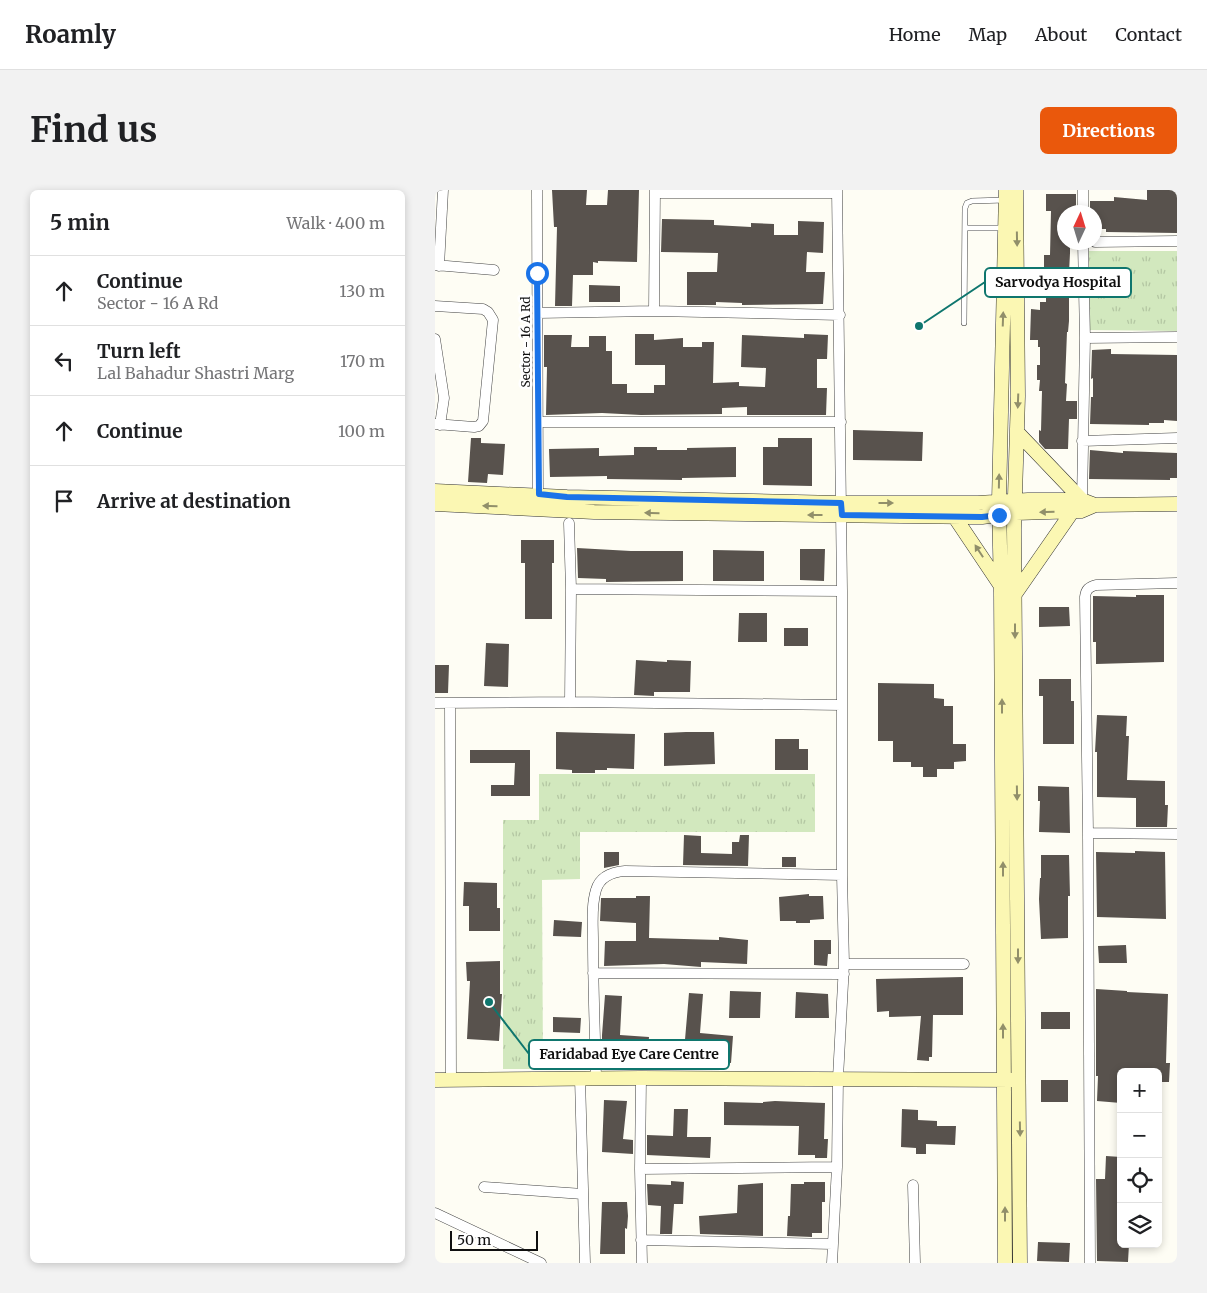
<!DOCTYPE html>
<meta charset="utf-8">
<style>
body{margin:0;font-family:Merriweather,serif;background:#f2f2f2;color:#202124}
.controls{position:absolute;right:15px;bottom:15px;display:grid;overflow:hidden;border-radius:8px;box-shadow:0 2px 8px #0003}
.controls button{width:45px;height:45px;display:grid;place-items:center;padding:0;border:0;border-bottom:1px solid #e0e0e0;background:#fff;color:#202124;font:25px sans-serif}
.compass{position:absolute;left:622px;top:15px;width:45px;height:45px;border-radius:50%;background:#fff;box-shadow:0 2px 8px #0003;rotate:4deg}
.scale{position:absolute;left:15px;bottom:12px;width:88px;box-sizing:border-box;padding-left:5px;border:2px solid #101010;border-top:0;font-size:14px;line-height:18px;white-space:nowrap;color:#101010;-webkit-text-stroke:4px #fff;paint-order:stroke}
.stop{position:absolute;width:15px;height:15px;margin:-11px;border:4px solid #1a73e8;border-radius:50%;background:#fff}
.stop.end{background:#1a73e8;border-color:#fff;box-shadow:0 1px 5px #0008}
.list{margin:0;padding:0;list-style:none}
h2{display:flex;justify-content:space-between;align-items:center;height:65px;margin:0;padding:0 20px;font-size:21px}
h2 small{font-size:16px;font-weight:400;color:#757577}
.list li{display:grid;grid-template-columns:32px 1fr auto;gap:15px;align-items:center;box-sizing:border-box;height:70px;padding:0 20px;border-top:1px solid #e0e0e0}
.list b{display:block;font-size:19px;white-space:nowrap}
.list p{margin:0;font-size:16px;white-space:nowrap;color:#757577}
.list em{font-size:16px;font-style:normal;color:#757577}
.icon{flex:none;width:28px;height:28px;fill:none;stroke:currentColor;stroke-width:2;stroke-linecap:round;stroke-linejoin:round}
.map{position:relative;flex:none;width:742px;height:1073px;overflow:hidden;border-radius:8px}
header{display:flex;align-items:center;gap:30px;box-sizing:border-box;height:70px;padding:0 25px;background:#fff;border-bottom:1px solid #e0e0e0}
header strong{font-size:24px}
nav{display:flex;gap:28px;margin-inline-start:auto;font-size:18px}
.intro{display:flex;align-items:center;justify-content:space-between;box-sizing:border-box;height:120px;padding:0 30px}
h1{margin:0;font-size:35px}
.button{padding:12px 22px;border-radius:8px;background:#ea580c;color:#fff;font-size:18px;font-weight:700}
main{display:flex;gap:30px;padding:0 30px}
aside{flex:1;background:#fff;border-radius:8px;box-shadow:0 2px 8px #0003}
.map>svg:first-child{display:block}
.park{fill:url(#park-tufts)}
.building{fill:#58524d}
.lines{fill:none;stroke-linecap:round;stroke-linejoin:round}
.lane-casing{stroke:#434343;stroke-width:6}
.street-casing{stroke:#434343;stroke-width:11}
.secondary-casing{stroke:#323232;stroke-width:15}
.lane{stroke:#fff;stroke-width:5}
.street{stroke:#fff;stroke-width:10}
.secondary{stroke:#fbf7b3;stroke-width:14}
.oneway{fill:#918f6a}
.route{stroke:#1a73e8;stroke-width:6}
.labels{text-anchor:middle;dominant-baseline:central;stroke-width:5;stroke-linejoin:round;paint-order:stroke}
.street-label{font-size:12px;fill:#101010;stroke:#fff}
.leader{fill:none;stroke:#0f766e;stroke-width:2}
.callout-dot{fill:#0f766e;stroke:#fff;stroke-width:2}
.callout{fill:#fff;stroke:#0f766e;stroke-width:2}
.callout-label{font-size:14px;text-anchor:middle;font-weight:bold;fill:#101010}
</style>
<header>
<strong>Roamly</strong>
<nav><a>Home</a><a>Map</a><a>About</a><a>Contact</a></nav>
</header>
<div class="intro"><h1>Find us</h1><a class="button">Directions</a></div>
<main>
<aside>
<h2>5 min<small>Walk · 400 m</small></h2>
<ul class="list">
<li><svg class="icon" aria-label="ahead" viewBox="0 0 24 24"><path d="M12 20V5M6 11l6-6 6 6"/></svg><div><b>Continue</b><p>Sector - 16 A Rd</p></div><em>130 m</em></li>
<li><svg class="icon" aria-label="left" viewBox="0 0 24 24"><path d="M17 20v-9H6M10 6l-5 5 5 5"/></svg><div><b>Turn left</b><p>Lal Bahadur Shastri Marg</p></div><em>170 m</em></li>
<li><svg class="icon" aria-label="ahead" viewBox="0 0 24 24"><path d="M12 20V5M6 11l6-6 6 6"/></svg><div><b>Continue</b></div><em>100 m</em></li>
<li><svg class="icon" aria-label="arrive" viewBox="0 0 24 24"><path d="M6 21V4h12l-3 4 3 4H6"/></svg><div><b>Arrive at destination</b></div></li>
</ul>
</aside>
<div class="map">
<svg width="742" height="1073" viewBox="0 0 742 1073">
<defs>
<pattern id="park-tufts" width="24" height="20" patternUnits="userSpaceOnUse" patternTransform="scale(1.25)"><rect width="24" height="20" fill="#d2e8be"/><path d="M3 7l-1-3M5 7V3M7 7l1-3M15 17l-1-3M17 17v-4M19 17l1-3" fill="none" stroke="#b3c6a2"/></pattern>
</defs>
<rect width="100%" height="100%" fill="#fefdf4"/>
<path class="park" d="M654,61h88v80l-88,-1z
M104,584h276v58h-235v47l-38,1 1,189h-40v-249h36z"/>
<path class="building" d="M117,0h35l-1,15h21l1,-15h31l-2,72 -39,-1v2l-5,-1v13h-20l-1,31h-17l2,-79h-3z
M712,0h30v43l-71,-1v-3h-11v-17h-5v-11h24v-4l33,3z
M611,4h30v17h-11v31h5v11l-1,20v48l-1,11h-1l-2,51 2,1 -1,17h11v18h-8l-1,30h-23l-6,-7v-12l2,1 1,-40h-3l1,-11h-3v-15h3v-18h-2v-7h-8l1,-31 9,1v-8h6v-33h-2v-14h6l1,-44h-5z
M227,29l52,1v5l37,2v-4l23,1v11h24v-14l26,1 -1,31 -16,-1 -1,20h19l-2,32 -81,1v-2l-26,-1v3h-29v-33h30l1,-19 -57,-1z
M154,95l31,1v16h-31z
M200,144h19v6l29,-2v9h19v-5h12l-1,41 26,-1v4l26,1 1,-19 -25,-1 1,-32 62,3v-4l24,1 -1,24h-10v29h10l-1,27h-79v-8l-25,1v6l-81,1 -39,-2 -56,2 1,-48h-3v-32h28l-1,12h18v-11h17v15h6v33h15v9h27v-8h11v-20h-30z
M676,159v5l66,1v66l-13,-1v3h-15v2l-59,-1 1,-27h2v-19l-2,1 1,-29z
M418,240l70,2 -1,29 -69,-1z
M36,248h10v5l24,1 -2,31 -15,-1 -1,9 -19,-1z
M343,248h34v48l-49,-1v-38h15z
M199,257h23v3h30v-2l49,-1v30l-54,1v2l-75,-1v-3l-57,1 -1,-28 50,-1v8l35,-1z
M655,260l33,3v-2l54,2v25h-7v2l-81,-1z
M86,350h33v23h-2v56h-27v-56h-4z
M142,358l54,3h52v30l-77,1v-3l-28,-1z
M365,359h25l-1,32 -24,-1z
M278,360l51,1v30h-51z
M701,405h28v67l-68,2v-22h-3v-46l43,1z
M604,417h30l1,19 -31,1z
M304,423h28v29h-29z
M349,438h24v18h-24z
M51,453l23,1 -1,43 -24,-1z
M201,470l31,2v-2l24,1 -1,31h-36v4l-20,-1z
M0,475h14l-1,28h-13z
M604,489h32v22h3v43h-31v-48h-4z
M443,493l56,1v14l10,1v7h9v38h13v17l-12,1v7h-17v8h-14v-10h-12v-5h-18v-21h-15z
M662,525l30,1 -1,20h3l-2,44 38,1v24h3l-1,22h-31v-29l-39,-1v-45h-2z
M121,542l79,2 -1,35 -27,-1v2h-12v3h-23v-3l-16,-1z
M251,542h28l1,32 -51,2v-33z
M340,549h24v10h9v21h-33z
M35,560h60v46h-39v-11h23l1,-22h-45z
M603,596l31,1 1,46 -31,-1 1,-31h-2z
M249,645l17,1v17l31,1v-12h7l1,-7h9l-1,31 -65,-1z
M700,661l30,1 1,67 -69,-2 -1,-65 39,1z
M169,662h15v13l-15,3z
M606,665h28l1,41h-2v42l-27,1 -2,-40 1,-21h1z
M347,667h14v10h-14z
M29,692l33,1v25h3v23h-31v-25h-6z
M374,704v2h14l1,23 -14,1v3h-14v-2h-16l-1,-24z
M201,706h14l-1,42 70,2v-3l29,3 -1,24 -46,-2v5l-37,-3 -60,2 1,-25h31v-18l-36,-2 1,-23h35z
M119,730l28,2 -1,15 -28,-1z
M379,750h17v14h-3l-1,12 -13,-1z
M691,755l1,18h-28l-1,-17z
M65,771v33h2l-3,47 -32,-2 3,-58h-3l-1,-19z
M528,787v38h-30l-1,42h-3v4l-12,-1 4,-44 -32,1v-6l-12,1 -1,-33z
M661,799l31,2v1l41,2 -2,69h4l-1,19h-11v-10h-37v31l-24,-2 1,-25h-2z
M295,801l31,1 -1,26h-31z
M361,802l32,2 1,24h-34z
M254,803l14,1 -3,39 33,3 -2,27 -34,-4 -1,5 -13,-1z
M170,805l17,1 -2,39 29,2 -2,26 -45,-2v-26z
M606,822h29v17h-29z
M118,827l28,1 -1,15 -27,-1z
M606,890h27v22h-27z
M169,910l23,1 -4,38 10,1v14l-31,-2z
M340,911l50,2 -1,36h4l-1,19h-12v-3h-17l1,-29 -75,-1v-23l39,1v-1z
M239,919h14l-1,28h24l-1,21 -63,-3v-20l26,1z
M467,919l16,1v10l19,1v5h19l-1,19 -29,-1v10h-10v-6l-15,-1z
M671,966l15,1v17l-3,-1 -1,27h4v44h8l-1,18 -31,-1 -1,-82h9z
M236,991l13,1 -1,22h-9l-2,30h-12l1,-28 -13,-1 -1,-21 24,1z
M369,992h21v20h-3v31h-10v4l-25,-1 1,-20h2l1,-32h13z
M328,993v53l-63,-2 -1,-18 38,-3 1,-28z
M167,1012h25l1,14 -1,13 -2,-1v26h-25z
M603,1052l32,1 -1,19 -32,-1z"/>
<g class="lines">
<g class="lane-casing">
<path id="lane" d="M530,38h38
M529,133l1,-115 2,-5 5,-2 33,-1"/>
</g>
<g class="street-casing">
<path id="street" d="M102,0l1,311
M220,3h182
M648,22v-22
M660,52l82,-1
M0,75l59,5
M4,76l4,-76
M0,116l48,3 5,3 5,8 -10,101 -4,5 -5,1 -39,-3
M219,121l1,-121
M103,123l116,-2 186,4
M650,148l92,-1
M0,149l9,59 -4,27
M103,232h303
M647,251l95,-3
M647,311l3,-163 -2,-96
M134,333l2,66 -1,113
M136,399l271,2
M0,513l135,-1 272,3
M15,513l1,377
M653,643l89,1
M409,774h120
M158,783l251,1
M145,888l5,185
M161,888c-1,-46 -3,-92 -3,-138 0,-16 -2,-34 3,-50 4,-14 16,-18 29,-19l217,4
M206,888l-1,91 2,94
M205,979l197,-2
M478,995l2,78
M49,997l99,7
M0,1023l106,50
M206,1050l192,4
M397,1073l5,-96 1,-89 6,-114 -2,-89v-284l-5,-401
M655,1073l-2,-430 -3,-236c1,-8 4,-10 11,-12l81,-2"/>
</g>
<g class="secondary-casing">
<path id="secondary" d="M581,0l2,206 -4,133 6,734
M582,242l65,68
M0,301l132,6 274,6h137l50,-3h54l13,5 82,-1
M0,314l159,8 388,5 32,-4 67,-2 14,-6
M519,326l47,70
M580,404l57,-82
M0,890l206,-2 371,2
M570,1073l-4,-671 -2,-91 7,-311"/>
</g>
<use href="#lane" class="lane"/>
<use href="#street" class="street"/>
<use href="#secondary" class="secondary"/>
</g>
<defs><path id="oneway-solid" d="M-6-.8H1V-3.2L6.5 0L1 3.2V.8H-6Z" transform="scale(1.25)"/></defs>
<g class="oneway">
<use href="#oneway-solid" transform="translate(582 49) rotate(89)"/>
<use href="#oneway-solid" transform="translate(568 129) rotate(-88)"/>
<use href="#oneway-solid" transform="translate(583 211) rotate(92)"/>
<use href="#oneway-solid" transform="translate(564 291) rotate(-89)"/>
<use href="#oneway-solid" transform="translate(451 313)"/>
<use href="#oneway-solid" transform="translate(55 316) rotate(-178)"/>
<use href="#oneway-solid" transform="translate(612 322) rotate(179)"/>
<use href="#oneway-solid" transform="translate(217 323) rotate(-179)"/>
<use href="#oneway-solid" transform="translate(380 325) rotate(-180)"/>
<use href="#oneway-solid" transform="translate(544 361) rotate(-123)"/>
<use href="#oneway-solid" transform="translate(580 441) rotate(90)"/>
<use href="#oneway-solid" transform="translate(567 516) rotate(-90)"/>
<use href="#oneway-solid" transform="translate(582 603) rotate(89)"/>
<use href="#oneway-solid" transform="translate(568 679) rotate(-90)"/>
<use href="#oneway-solid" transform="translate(583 766) rotate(90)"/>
<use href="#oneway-solid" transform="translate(568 841) rotate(-90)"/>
<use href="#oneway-solid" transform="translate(585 939) rotate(89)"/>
<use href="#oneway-solid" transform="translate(570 1024) rotate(-90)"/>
</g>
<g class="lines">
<path class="route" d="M102,83l2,221 28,3 274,6 1,12 140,2 17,-2"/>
</g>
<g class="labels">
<g class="street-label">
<text transform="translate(90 152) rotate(-90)">Sector - 16 A Rd</text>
</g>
</g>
<path class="leader" d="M484 136L550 92M54 812L94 864"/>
<g class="callout-dot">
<circle cx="484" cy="136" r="5"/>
<circle cx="54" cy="812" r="5"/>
</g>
<g class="callout">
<rect x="550" y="78" width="146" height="29" rx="5"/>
<rect x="94" y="850" width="200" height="29" rx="5"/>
</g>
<g class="callout-label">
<text x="623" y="97">Sarvodya Hospital</text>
<text x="194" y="869">Faridabad Eye Care Centre</text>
</g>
</svg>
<div class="controls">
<button>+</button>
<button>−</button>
<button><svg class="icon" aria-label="locate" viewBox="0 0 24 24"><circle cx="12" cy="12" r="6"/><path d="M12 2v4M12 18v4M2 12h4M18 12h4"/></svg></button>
<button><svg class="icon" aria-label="layers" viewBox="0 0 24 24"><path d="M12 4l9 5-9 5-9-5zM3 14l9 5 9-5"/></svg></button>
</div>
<svg class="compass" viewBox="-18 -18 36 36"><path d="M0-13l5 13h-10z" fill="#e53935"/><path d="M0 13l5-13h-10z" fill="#757577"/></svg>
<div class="scale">50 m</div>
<div class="stop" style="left:102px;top:83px"></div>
<div class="stop end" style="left:564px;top:325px"></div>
</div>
</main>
